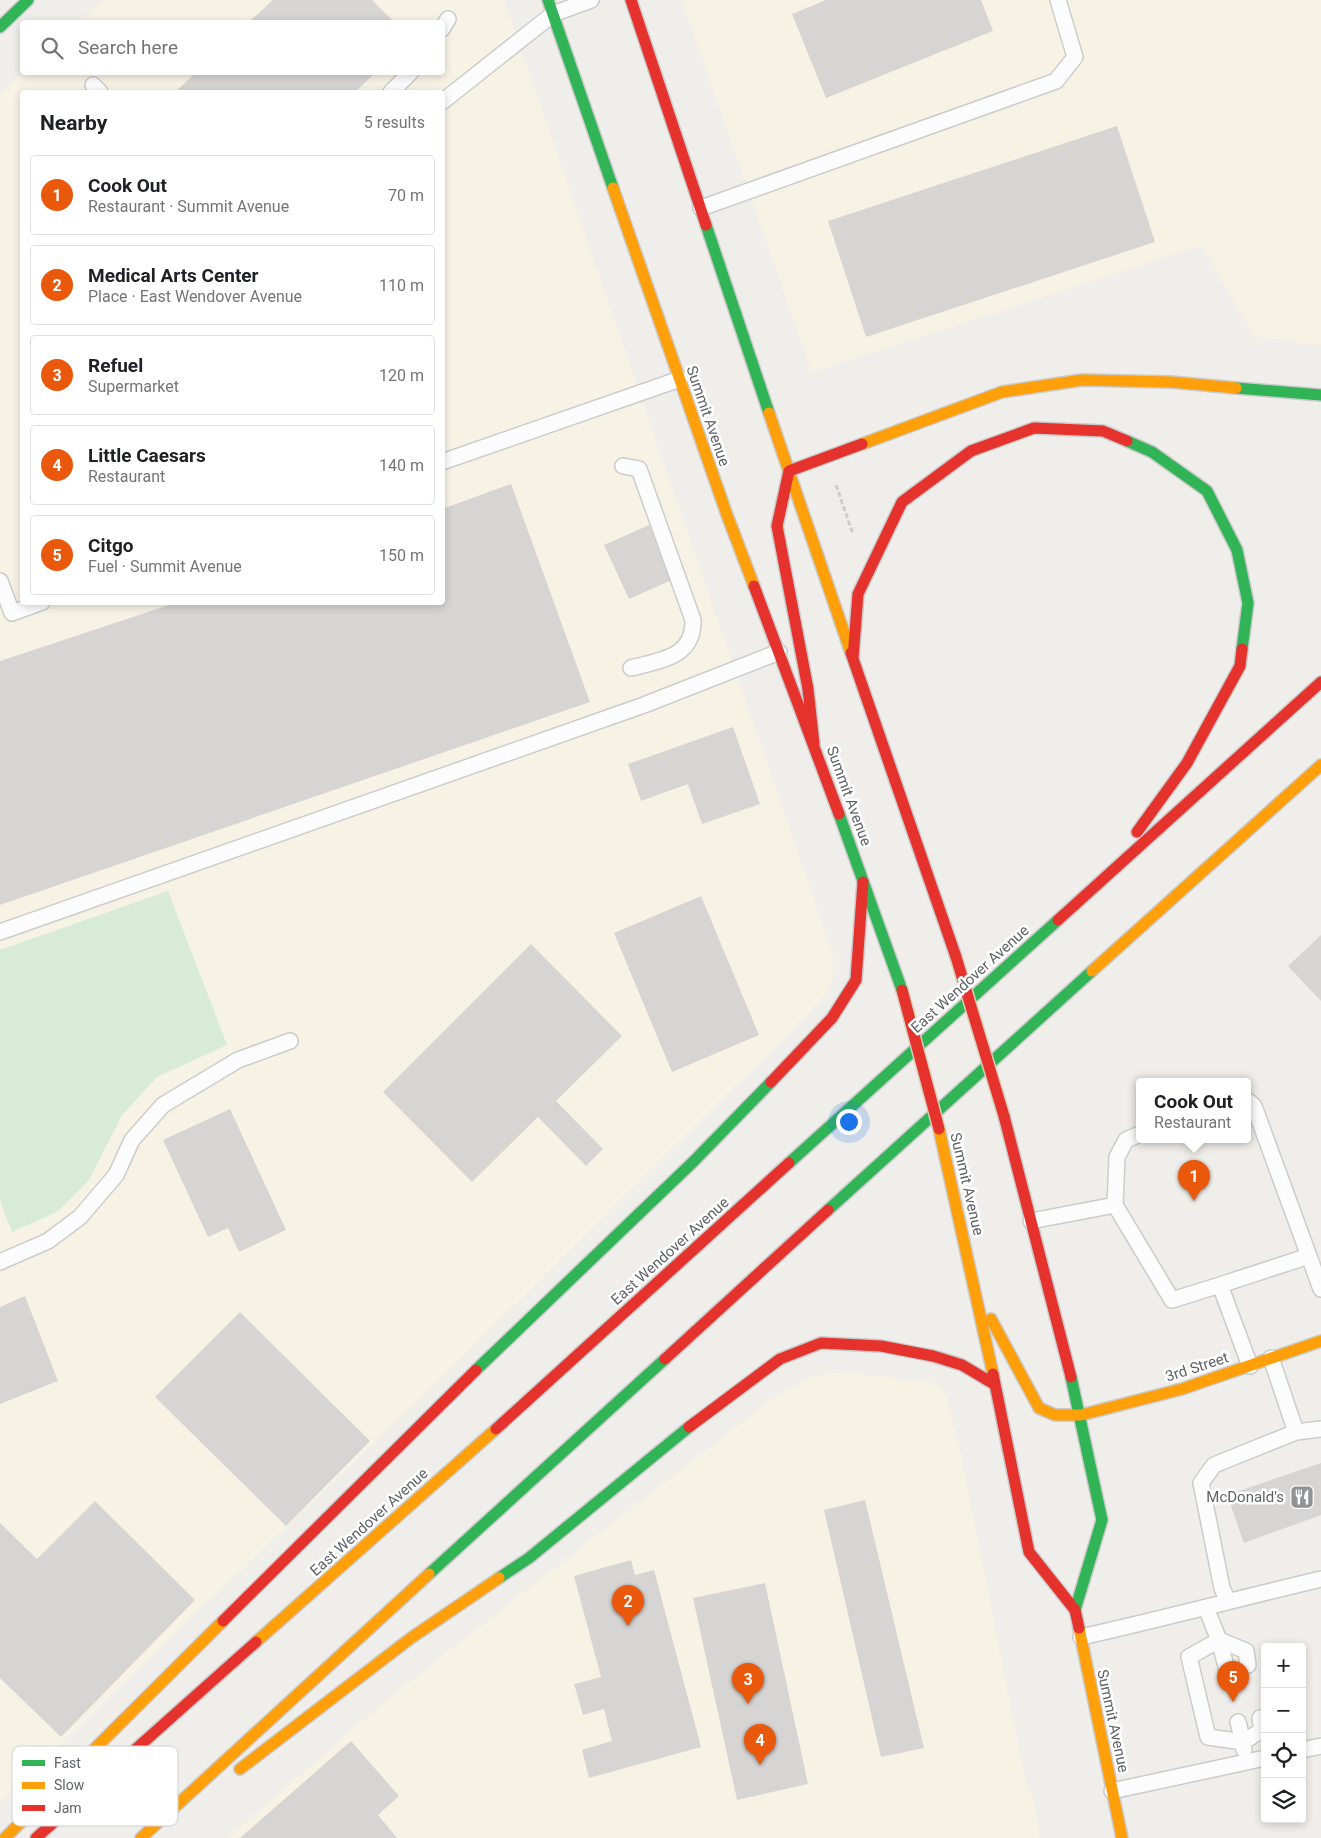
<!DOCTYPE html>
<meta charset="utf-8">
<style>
body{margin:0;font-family:Roboto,sans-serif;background:#f2f2f2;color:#202124}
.controls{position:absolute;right:15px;bottom:15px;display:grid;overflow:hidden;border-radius:5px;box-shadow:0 2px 8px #0003}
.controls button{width:45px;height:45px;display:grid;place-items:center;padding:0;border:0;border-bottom:1px solid #e0e0e0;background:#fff;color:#202124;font:25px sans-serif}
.you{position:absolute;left:848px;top:1121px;width:18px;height:18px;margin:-12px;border:4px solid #fff;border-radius:50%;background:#1a73e8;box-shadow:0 0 0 8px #1a73e833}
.badge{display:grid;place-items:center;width:32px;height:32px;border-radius:50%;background:#ea580c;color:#fff;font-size:16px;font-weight:700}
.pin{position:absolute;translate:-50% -41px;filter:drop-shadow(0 1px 2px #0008)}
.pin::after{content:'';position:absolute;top:26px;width:18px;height:15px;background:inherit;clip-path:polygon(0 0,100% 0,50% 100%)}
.popup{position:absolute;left:1136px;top:1078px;width:115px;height:65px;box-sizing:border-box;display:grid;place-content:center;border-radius:5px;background:#fff;filter:drop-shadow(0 1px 4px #0005);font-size:16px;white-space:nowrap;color:#757577}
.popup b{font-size:19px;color:#202124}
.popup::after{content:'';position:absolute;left:50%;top:100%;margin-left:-10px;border:10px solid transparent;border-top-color:#fff}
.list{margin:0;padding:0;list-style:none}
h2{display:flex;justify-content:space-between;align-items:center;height:65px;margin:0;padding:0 20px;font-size:21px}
h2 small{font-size:16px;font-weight:400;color:#757577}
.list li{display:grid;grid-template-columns:32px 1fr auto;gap:15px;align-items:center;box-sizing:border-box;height:80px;margin:0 10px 10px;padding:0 10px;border:1px solid #e0e0e0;border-radius:5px}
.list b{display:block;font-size:19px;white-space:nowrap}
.list p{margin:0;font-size:16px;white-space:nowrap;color:#757577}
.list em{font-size:16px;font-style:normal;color:#757577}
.icon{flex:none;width:28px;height:28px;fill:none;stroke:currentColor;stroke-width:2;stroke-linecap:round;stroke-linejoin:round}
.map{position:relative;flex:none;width:1321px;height:1838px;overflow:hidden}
.search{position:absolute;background:#fff;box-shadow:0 2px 8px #0003;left:20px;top:20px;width:425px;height:55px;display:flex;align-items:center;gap:12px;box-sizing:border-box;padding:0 18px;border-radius:5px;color:#757577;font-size:19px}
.panel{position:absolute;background:#fff;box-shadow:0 2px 8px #0003;left:20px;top:90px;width:425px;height:515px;border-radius:5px}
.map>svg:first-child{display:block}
.commercial{fill:#f7f3e4;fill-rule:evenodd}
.green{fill:#d8ebd6}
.building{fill:#d6d5d3}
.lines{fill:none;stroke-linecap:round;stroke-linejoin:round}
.lane-casing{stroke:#cbcccc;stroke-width:18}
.fast-casing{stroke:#cacacb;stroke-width:14}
.slow-casing{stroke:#cacacb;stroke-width:14}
.jam-casing{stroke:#cacacb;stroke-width:14}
.path{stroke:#cacfcc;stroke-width:3;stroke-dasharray:5 2.5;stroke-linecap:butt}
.lane{stroke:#fdfcfc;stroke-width:15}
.fast{stroke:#30b455;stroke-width:11}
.slow{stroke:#ff9f0a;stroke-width:11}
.jam{stroke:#e5322d;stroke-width:11}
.jam-bridge-casing{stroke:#d7ceb8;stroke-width:14;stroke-linecap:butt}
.jam-bridge{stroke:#e5322d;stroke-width:11}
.labels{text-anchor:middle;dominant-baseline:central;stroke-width:5;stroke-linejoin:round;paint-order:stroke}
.street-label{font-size:15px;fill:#5f6368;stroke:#fff}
.poi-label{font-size:15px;fill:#5f6368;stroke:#fff;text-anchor:end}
.key{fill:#fff;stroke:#cfd0d2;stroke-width:1}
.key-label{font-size:14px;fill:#5f6368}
</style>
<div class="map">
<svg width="1321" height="1838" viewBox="0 0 1321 1838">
<rect width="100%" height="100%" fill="#efeeea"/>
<path class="commercial" d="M103,0h401l329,955v22l-9,20 -43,44 -366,362 -415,399v-602l12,32 77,-52 33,-65 35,-38 70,-33 -59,-153 -168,59v-857l23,-21h419v-50h-364zM22,92h420v510h-420z
M682,0h639v345l-67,-9 -52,-91 -390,127z
M845,1372l92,12 8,8 15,59 65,328 9,21 6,38h-812l167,-145 378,-295 39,-22z"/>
<path class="green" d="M168,891l59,154 -70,32 -35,38 -33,65 -32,32 -45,20 -12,-32v-250z"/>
<path class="building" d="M273,0h99l22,22h-145z
M826,0h155l12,31 -167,67 -34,-84z
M197,72h179l-21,20h-180z
M1117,126l38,116 -289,95 -38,-116z
M511,484l79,218 -590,203v-244l178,-59h264v-93z
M649,525l25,54 -45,20 -25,-54z
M733,727l27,77 -58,20 -14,-40 -47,17 -13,-37z
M701,896l58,139 -87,37 -58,-139z
M1321,935v66l-33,-35z
M531,944l91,92 -66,65 47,48 -17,17 -48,-49 -66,65 -89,-90z
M230,1109l56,121 -47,22 -11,-24 -20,9 -45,-97z
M25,1296l33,85 -58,23v-97z
M240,1312l130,129 -84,85 -131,-129z
M1321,1463v52l-77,28 -17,-48z
M865,1500l59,248 -43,9 -57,-247z
M95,1501l100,99 -134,137 -61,-59v-155l37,36z
M631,1560l4,15 19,-5 47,177 -112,31 -7,-28 30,-9 -8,-32 -21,6 -9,-31 27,-7 -27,-101z
M765,1583l43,201 -71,16 -44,-202z
M351,1741l48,55 -21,19 19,23h-157z"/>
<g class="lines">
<g class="lane-casing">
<path id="lane" d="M442,29l6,-10
M93,85l7,7
M391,92l20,-20
M442,102l111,-88 38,-14
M701,208l355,-127 19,-24 -17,-57
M442,462l238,-83
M623,466l16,3 54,151c1,38 -33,40 -62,48
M0,581l12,32 30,-11
M0,932l644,-227 135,-53
M1248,1101l6,5 67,183
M1115,1205l2,-48 9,-17 14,-6
M1031,1221l84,-16 57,95 48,-15 30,81
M0,1262l48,-21 32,-24 36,-42 16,-35 31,-35 75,-45 52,-19
M1220,1285l89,-29
M1271,1358l25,74
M1228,1601l-6,-13 -21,-105 13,-18 82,-33 25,-3
M1206,1608l13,32 27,11 2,14
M1081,1637c80,-18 160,-39 240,-58
M1227,1670l-8,-30 -30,17 19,80 35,5 -5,-20
M1244,1750l-1,-8 19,-12 -2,-12
M1302,1750l19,-4
M1112,1791l153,-33"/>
</g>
<g class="fast-casing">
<path id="fast" d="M548,0l65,188
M0,27l28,-27
M706,225l63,188
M1236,388l85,7
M1127,441l25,11 55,39 30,59 11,53 -6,46
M839,814l63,176
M789,1163l269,-243
M828,1210l264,-239
M476,1370l217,-208 78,-80
M1071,1377l31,143 -27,90
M429,1574l236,-215
M499,1578l30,-20 160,-131"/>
</g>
<g class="slow-casing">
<path id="slow" d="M613,188l114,327 27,71
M769,413l82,240
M862,444l140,-52 80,-12 89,2 65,6
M1092,971l229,-206
M939,1129l54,245
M991,1319l48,89 16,7h26l101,-26 139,-48
M1079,1628l43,210
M256,1642l240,-213
M240,1769l171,-131 88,-60
M5,1838l218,-217
M141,1838l288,-264"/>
</g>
<g class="jam-casing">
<path id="jam" d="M631,0l75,225
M754,586l85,228
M851,653l105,304
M853,658l5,-64 44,-92 69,-51 63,-23 69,3 24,10
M814,744l-6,-55 -31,-163 12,-55 73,-27
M1137,832l50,-69 53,-97 2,-17
M1058,920l263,-238
M771,1082l61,-64 24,-38 7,-98
M1004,1116l67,261
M665,1359l163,-149
M993,1374l36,178 46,58 4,18
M689,1427l91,-68 41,-16 60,3 52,10 29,9 32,19
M496,1429l293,-266
M223,1621l253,-251
M36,1838l220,-196"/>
</g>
<path class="path" d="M836,485l17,49"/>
<use href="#lane" class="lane"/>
<use href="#fast" class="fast"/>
<use href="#slow" class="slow"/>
<use href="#jam" class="jam"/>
<g class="jam-bridge-casing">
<path id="jam-bridge" d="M956,957l48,159
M902,990l37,139"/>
</g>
<use href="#jam-bridge" class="jam-bridge"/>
</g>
<defs>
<g id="restaurant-square" transform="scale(1.25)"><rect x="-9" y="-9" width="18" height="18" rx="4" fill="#919496" stroke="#fff"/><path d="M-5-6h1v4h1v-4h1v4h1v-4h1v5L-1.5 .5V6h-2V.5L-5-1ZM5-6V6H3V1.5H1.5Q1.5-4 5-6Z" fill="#fff"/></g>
</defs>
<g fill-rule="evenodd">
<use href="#restaurant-square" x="1302" y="1497"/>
</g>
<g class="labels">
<g class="street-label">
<text transform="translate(708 416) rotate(71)">Summit Avenue</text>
<text transform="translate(849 796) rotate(70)">Summit Avenue</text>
<text transform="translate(970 979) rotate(-42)">East Wendover Avenue</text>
<text transform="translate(967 1184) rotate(77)">Summit Avenue</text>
<text transform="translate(670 1251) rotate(-42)">East Wendover Avenue</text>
<text transform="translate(1197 1367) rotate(-18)">3rd Street</text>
<text transform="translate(369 1522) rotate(-42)">East Wendover Avenue</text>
<text transform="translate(1113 1721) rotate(78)">Summit Avenue</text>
</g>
<g class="poi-label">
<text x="1284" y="1497">McDonald's</text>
</g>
</g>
<rect x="12" y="1746" width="166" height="80" rx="8" class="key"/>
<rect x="22" y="1760" width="23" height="6" fill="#30b455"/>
<rect x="22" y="1782" width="23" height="7" fill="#ff9f0a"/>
<rect x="22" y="1805" width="23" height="6" fill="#e5322d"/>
<g class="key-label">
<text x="54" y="1768">Fast</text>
<text x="54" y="1790">Slow</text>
<text x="54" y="1813">Jam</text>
</g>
</svg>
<div class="controls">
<button>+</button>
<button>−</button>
<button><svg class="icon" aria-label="locate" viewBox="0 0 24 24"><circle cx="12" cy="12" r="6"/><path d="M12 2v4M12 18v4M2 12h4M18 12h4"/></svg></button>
<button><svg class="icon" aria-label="layers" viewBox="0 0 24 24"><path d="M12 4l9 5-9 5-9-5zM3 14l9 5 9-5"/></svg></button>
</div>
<div class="you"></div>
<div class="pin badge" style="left:1194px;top:1201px">1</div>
<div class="popup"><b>Cook Out</b>Restaurant</div>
<div class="pin badge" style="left:628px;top:1626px">2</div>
<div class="pin badge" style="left:748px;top:1704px">3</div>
<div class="pin badge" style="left:760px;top:1765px">4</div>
<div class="pin badge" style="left:1233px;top:1702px">5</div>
<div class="search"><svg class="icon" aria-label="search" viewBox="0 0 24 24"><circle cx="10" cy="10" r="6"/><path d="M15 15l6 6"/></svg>Search here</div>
<section class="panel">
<h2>Nearby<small>5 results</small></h2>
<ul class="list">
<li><span class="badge">1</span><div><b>Cook Out</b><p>Restaurant · Summit Avenue</p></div><em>70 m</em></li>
<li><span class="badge">2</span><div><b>Medical Arts Center</b><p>Place · East Wendover Avenue</p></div><em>110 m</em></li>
<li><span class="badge">3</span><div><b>Refuel</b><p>Supermarket</p></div><em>120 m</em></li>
<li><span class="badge">4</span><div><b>Little Caesars</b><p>Restaurant</p></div><em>140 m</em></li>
<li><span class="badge">5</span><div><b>Citgo</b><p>Fuel · Summit Avenue</p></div><em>150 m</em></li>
</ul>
</section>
</div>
